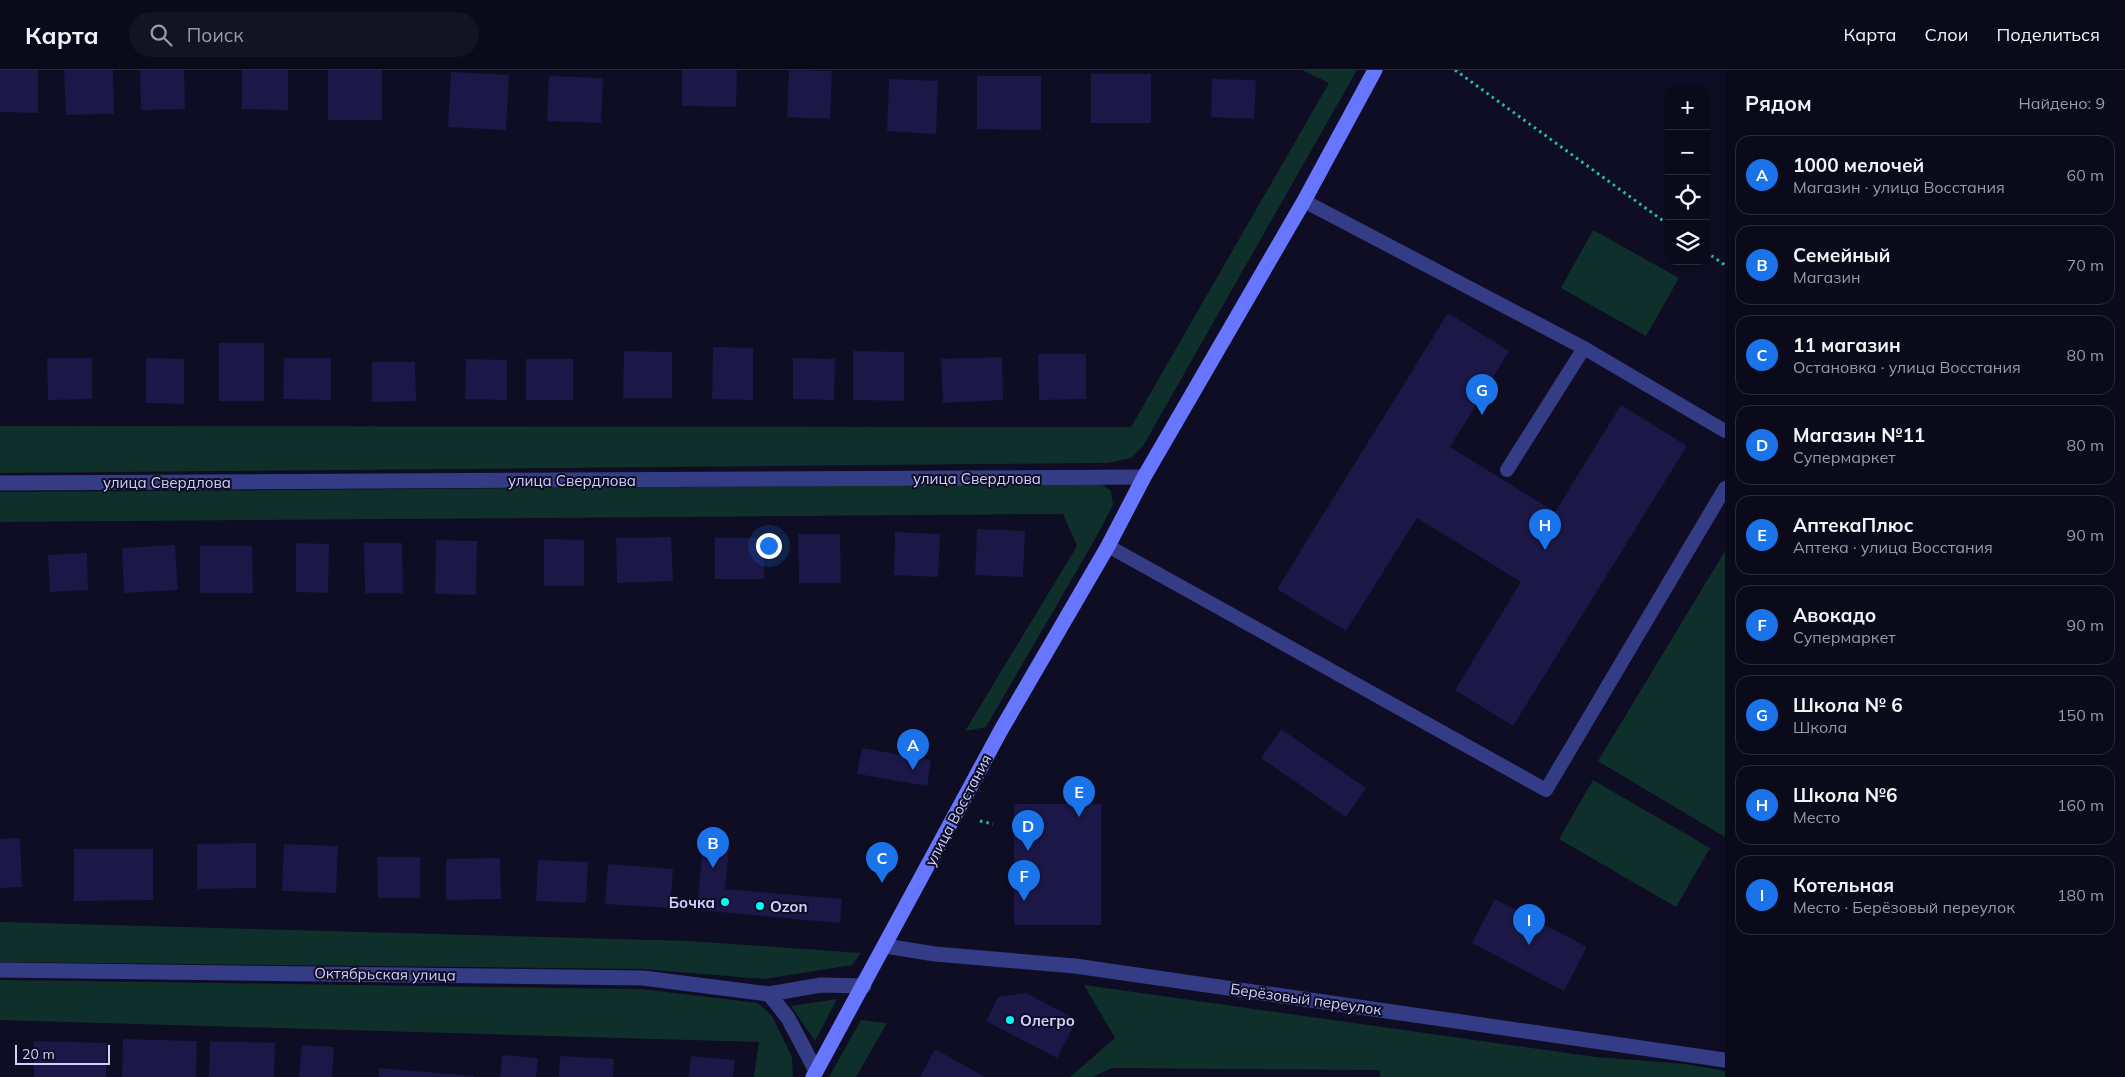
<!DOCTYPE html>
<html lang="ru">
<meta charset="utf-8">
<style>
body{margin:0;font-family:Mulish,sans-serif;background:#131324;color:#f1f3f6}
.controls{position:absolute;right:15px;top:15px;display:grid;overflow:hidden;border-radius:10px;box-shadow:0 2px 8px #0003}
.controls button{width:45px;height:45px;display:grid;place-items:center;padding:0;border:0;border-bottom:1px solid #2a2b3a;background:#0a0a1b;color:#f1f3f6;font:25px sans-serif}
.scale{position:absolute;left:15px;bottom:12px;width:95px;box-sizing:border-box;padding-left:5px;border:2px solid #d0d0ff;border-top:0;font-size:14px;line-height:18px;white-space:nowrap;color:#d0d0ff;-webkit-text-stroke:4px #0e0d24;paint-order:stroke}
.you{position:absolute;left:768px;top:475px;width:18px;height:18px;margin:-12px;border:4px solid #fff;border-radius:50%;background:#1a73e8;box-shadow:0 0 0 8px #1a73e833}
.badge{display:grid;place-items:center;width:32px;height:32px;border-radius:50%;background:#1a73e8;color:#fff;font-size:16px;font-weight:700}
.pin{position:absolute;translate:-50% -41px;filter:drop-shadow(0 1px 2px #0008)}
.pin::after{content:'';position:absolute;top:26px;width:18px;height:15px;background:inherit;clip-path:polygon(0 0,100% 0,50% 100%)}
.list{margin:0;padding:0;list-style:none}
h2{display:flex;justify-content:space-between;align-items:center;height:65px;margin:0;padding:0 20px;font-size:21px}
h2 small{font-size:16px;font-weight:400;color:#999aa3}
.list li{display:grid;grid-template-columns:32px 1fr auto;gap:15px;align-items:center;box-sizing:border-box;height:80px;margin:0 10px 10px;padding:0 10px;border:1px solid #2a2b3a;border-radius:15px}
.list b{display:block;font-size:19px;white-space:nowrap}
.list p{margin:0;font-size:16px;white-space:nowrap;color:#999aa3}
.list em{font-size:16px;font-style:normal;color:#999aa3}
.icon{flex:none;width:28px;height:28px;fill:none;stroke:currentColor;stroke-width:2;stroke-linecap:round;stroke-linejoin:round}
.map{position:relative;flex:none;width:1725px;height:1007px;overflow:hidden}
header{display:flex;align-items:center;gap:30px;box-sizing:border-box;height:70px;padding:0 25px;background:#0a0a1b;border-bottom:1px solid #2a2b3a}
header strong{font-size:24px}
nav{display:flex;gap:28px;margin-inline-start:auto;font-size:18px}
.search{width:350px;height:45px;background:#131324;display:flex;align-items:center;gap:12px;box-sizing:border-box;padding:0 18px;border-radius:28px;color:#999aa3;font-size:19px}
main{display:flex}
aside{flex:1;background:#0a0a1b}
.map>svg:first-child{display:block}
.green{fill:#0f2f2a}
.building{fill:#1b1746}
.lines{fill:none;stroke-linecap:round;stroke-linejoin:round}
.path{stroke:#26bda1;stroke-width:3;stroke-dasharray:2.5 4;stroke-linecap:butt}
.lane{stroke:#343c86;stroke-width:14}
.street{stroke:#343c86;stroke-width:15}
.secondary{stroke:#6776ff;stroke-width:15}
.poi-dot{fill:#00fbf4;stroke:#0e0d24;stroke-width:2}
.labels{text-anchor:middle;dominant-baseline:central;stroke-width:4;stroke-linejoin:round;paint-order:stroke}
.street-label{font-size:15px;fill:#d0d0ff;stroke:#0e0d24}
.poi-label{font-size:15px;font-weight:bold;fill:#d0d0ff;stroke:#0e0d24;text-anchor:start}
</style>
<header>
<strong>Карта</strong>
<div class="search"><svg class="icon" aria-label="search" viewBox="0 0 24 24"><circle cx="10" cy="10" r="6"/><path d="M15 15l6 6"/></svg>Поиск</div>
<nav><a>Карта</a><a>Слои</a><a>Поделиться</a></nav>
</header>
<main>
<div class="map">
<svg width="1725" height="1007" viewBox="0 0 1725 1007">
<rect width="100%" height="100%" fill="#0e0d24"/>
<path class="green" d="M1302,0h55l-214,376 -12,12 -23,5 -1108,10v-47l1131,1 198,-344z
M1593,160l86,48 -33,58 -85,-48z
M1101,414l10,7 2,14 -18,34 -109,188 -21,4 112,-185 -14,-32 -1063,8v-30z
M1725,481v286l-127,-76z
M1593,710l117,68 -34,59 -117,-68z
M0,852l690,19 171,12 -9,12 -88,14 -122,-10 -642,-7z
M0,910l641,9 117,14 14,13 20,41 1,20h-39l5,-35 -759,-22z
M1084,915l512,72 89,7 40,7v6h-345v-7l-268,-2 -19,9h-23l45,-39z
M837,929l-22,42 -24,-35z
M861,950l26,3 -31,54h-27z"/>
<path class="building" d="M0,0h38v43l-38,-1z
M64,0h49l1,44 -48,1z
M140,0h44l1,39 -44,1z
M242,0h46v40l-46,-1z
M328,0h54v50h-54z
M682,0h55l-1,37 -54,-1z
M789,0l43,1 -2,48 -43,-2z
M451,2l58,3 -3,55 -58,-3z
M1091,4h60v49h-60z
M549,6l54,2 -2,45 -54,-2z
M977,6h64v54l-64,-1z
M889,9l49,2 -2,53 -49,-3z
M1212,9l44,1 -2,39 -43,-2z
M1448,243l61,38 -59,96 105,65 66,-107 66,41 -174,280 -58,-36 66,-108 -104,-64 -71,113 -69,-42z
M219,273h45v58h-45z
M713,277l40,1v52l-41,-1z
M624,281l48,1v46h-49z
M853,281l51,1v49l-51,-1z
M1038,284h48v45l-47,1z
M1002,287l1,43 -60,3 -2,-44z
M47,288h45v41l-44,1z
M146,288l38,1v45l-38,-1z
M284,288h47v42l-48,-1z
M793,288l42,1 -1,41 -41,-1z
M466,289l41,1v40l-42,-1z
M526,289h47v41h-47z
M372,292h43l1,39 -44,1z
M977,459l48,2 -2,46 -48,-2z
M895,462l45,2 -2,43 -44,-2z
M798,464h42l1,49h-42z
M671,467l2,44 -56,2 -1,-45z
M715,468h49v41h-49z
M544,469l40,1v46h-40z
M436,470l41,1 -1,54 -41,-1z
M296,473l33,1 -1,49 -32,-1z
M364,473h38l1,50h-38z
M175,475l3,45 -54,3 -2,-45z
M200,476h52l1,47h-53z
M87,483l1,37 -38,2 -2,-37z
M1281,659l85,59 -20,29 -85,-59z
M862,678l69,12 -4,26 -70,-12z
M1014,734h87v121h-87z
M20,768l2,49 -22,1v-49z
M256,773v45l-59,1v-45z
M284,774l54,2 -2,47 -54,-2z
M703,774l26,2 -4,43 117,10 -2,24 -143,-13z
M74,779h79v51l-79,1z
M377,787h43v41h-42z
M500,788l1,41 -55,1v-41z
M538,790l50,2 -2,41 -50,-2z
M608,794l65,5 -3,39 -65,-4z
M1495,829l92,48 -23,44 -92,-48z
M1026,923l51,27 -20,38 -71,-37 12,-24z
M123,969l74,2 -1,36h-74z
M34,971l73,2 -1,34h-72z
M210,971l65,2 -1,34h-65z
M302,975l32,2 -2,30h-33z
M935,979l9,5 41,23h-65z
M502,985l36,3 -2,19h-36z
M560,986l54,3 -1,18h-54z
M691,986l44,4 -2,17h-44z
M379,998l94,8v1h-94z"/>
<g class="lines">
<path class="path" d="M1455,0l214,155
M1706,182l19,13
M980,751l13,3"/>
<path class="lane" d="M1304,131l280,147 141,83
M1507,400l77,-122
M1108,476l438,244 179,-302"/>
<path class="street" d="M0,413l1144,-6
M885,876l50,8 140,12 650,94
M0,900l643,8 126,16 19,24 28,53
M769,924l52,-9 43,1"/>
<path class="secondary" d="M813,1007l188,-347 107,-184 36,-69 160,-276 71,-131"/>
</g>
<g class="poi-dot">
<circle cx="725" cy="832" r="5"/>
<circle cx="760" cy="836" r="5"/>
<circle cx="1010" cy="950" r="5"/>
</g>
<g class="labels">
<g class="street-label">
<text x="977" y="408">улица Свердлова</text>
<text x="572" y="410">улица Свердлова</text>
<text x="167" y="412">улица Свердлова</text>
<text transform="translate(958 740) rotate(-62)">улица Восстания</text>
<text transform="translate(385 904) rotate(1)">Октябрьская улица</text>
<text transform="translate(1306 929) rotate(8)">Берёзовый переулок</text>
</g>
<g class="poi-label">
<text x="715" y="832" text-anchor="end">Бочка</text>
<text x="770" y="836">Ozon</text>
<text x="1020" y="950">Олегро</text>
</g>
</g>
</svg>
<div class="controls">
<button>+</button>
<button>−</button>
<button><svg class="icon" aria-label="locate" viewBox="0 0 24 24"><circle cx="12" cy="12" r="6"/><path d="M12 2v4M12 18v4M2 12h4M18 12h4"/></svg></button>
<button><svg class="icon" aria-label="layers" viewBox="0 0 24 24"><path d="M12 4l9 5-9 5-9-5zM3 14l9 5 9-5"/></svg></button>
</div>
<div class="scale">20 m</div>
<div class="you"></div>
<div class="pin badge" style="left:913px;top:700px">A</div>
<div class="pin badge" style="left:713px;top:798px">B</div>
<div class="pin badge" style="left:882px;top:813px">C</div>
<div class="pin badge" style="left:1028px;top:781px">D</div>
<div class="pin badge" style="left:1079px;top:747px">E</div>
<div class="pin badge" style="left:1024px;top:831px">F</div>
<div class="pin badge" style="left:1482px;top:345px">G</div>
<div class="pin badge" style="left:1545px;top:480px">H</div>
<div class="pin badge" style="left:1529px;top:875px">I</div>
</div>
<aside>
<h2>Рядом<small>Найдено: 9</small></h2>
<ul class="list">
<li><span class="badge">A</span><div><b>1000 мелочей</b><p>Магазин · улица Восстания</p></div><em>60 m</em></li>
<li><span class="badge">B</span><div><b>Семейный</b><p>Магазин</p></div><em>70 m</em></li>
<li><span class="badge">C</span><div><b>11 магазин</b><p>Остановка · улица Восстания</p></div><em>80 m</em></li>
<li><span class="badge">D</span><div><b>Магазин №11</b><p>Супермаркет</p></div><em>80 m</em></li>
<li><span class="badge">E</span><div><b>АптекаПлюс</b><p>Аптека · улица Восстания</p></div><em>90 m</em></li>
<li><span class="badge">F</span><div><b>Авокадо</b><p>Супермаркет</p></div><em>90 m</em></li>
<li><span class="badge">G</span><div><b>Школа № 6</b><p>Школа</p></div><em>150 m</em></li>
<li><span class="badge">H</span><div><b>Школа №6</b><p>Место</p></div><em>160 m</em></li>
<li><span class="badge">I</span><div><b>Котельная</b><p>Место · Берёзовый переулок</p></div><em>180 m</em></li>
</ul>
</aside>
</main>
